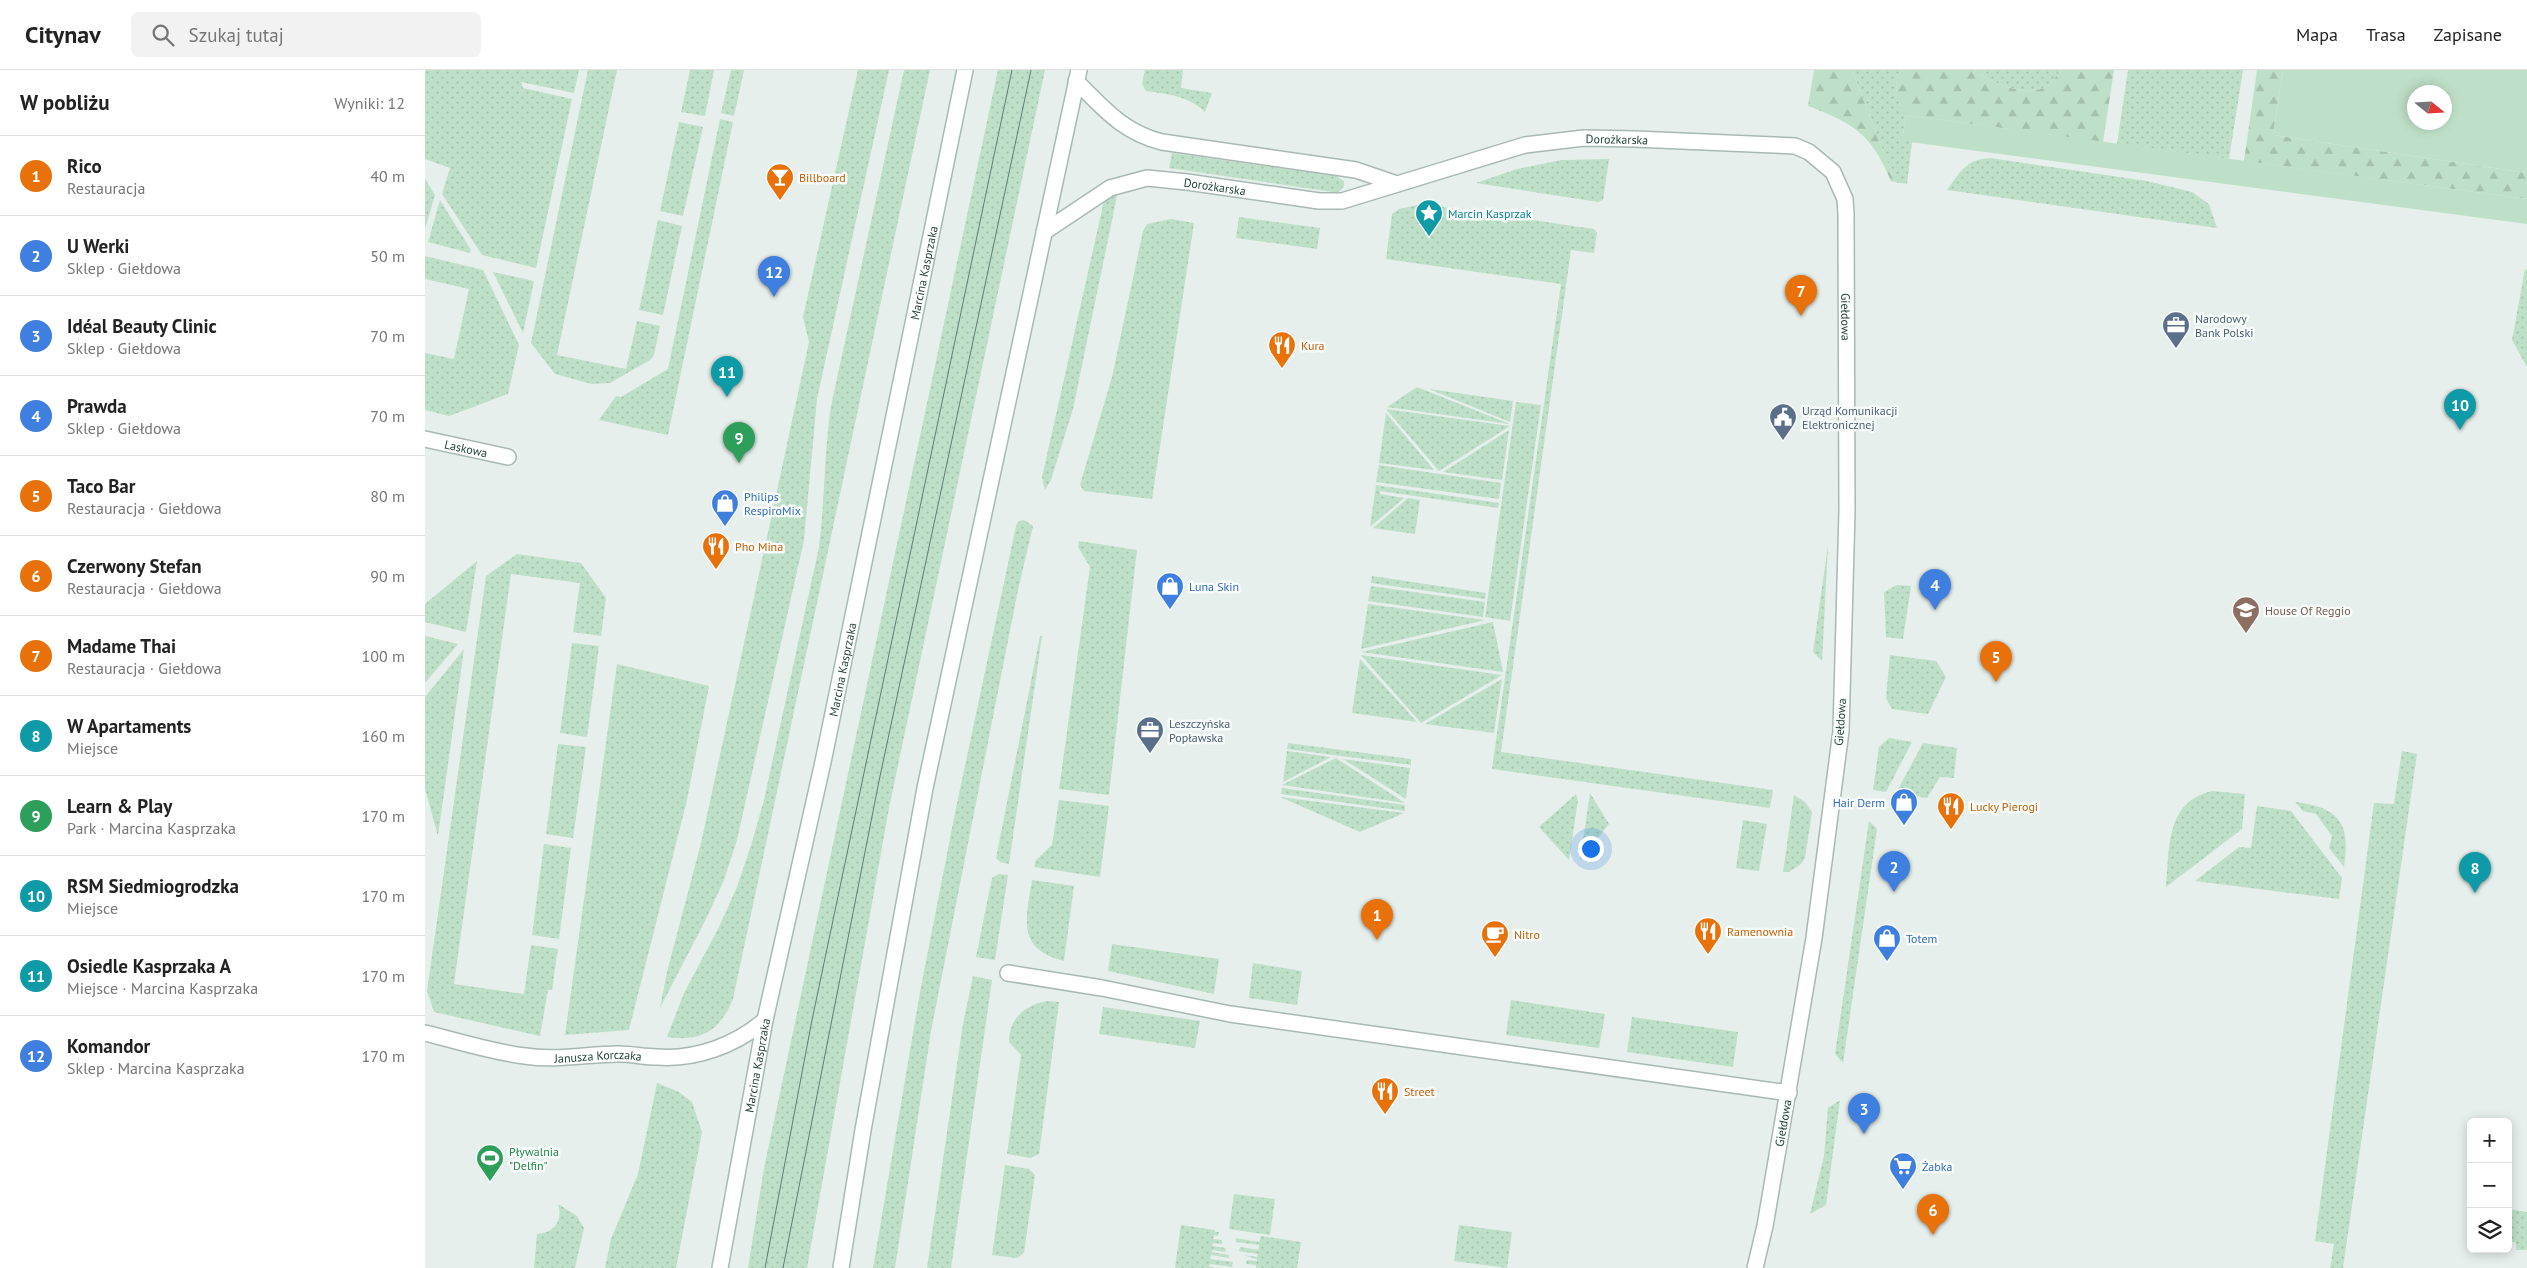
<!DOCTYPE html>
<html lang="pl">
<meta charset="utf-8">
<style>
body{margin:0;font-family:"PT Sans",sans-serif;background:#f2f2f2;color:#222}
.controls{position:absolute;right:15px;bottom:15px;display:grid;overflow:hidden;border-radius:8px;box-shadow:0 2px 12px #0003}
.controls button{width:45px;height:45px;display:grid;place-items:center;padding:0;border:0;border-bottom:1px solid #e0e0e0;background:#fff;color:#222;font:25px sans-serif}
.compass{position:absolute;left:1982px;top:15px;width:45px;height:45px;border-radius:50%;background:#fff;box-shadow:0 2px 12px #0003;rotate:108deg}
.you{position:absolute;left:1165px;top:778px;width:18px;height:18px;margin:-12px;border:4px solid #fff;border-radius:50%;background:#1a73e8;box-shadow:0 0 0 8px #1a73e833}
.badge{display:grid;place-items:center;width:32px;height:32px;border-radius:50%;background:#804e3d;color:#fff;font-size:16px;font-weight:700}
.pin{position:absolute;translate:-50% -41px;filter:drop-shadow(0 1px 2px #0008)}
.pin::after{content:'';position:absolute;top:26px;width:18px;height:15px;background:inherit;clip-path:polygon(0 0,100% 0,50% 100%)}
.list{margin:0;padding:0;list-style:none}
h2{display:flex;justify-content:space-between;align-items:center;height:65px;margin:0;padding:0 20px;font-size:21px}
h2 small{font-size:16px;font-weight:400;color:#767676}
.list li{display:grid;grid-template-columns:32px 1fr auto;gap:15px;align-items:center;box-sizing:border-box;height:80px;padding:0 20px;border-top:1px solid #e0e0e0}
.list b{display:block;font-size:19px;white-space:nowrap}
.list p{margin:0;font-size:16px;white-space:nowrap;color:#767676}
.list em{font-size:16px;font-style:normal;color:#767676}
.icon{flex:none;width:28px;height:28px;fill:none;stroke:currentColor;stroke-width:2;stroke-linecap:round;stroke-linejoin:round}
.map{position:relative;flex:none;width:2102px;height:1198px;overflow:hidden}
header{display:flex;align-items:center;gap:30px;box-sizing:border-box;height:70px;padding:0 25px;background:#fff;border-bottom:1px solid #e0e0e0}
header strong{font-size:24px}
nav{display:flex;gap:28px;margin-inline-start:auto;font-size:18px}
.search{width:350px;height:45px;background:#f2f2f2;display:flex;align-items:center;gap:12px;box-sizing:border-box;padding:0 18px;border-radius:8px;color:#767676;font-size:19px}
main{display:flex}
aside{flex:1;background:#fff}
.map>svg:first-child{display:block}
.green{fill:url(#green-dots)}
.forest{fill:url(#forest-firs)}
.pitch{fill:#bfe0c8;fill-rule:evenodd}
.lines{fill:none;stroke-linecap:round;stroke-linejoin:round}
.pedestrian-casing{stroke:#a8b8b2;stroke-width:18}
.minor-casing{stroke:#a8b8b2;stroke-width:18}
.secondary-casing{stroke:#a4bbb3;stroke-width:18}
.pedestrian{stroke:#fff;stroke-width:15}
.minor{stroke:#fff;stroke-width:15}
.secondary{stroke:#fff;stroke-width:15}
.tram{stroke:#5f7d75;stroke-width:1}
.labels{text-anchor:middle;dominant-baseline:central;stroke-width:5;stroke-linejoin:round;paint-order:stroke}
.street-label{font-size:12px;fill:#24423a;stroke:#f7fbf9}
.food-label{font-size:12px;fill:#c56008;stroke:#f7fbf9;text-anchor:start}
.culture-label{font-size:12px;fill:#0d838f;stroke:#f7fbf9;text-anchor:start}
.service-label{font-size:12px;fill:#4e5e75;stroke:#f7fbf9;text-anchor:start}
.shop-label{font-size:12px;fill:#366cbe;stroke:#f7fbf9;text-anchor:start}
.education-label{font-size:12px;fill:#785e54;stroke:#f7fbf9;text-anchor:start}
.leisure-label{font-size:12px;fill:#27864d;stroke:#f7fbf9;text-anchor:start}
</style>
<header>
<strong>Citynav</strong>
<div class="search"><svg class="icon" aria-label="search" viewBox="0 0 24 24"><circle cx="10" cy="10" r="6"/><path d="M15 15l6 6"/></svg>Szukaj tutaj</div>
<nav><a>Mapa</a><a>Trasa</a><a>Zapisane</a></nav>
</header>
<main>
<aside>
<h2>W pobliżu<small>Wyniki: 12</small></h2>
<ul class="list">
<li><span class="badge" style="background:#e8710a">1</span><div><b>Rico</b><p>Restauracja</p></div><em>40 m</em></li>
<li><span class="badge" style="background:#3f7fe0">2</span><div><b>U Werki</b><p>Sklep · Giełdowa</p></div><em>50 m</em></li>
<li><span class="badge" style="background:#3f7fe0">3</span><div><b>Idéal Beauty Clinic</b><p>Sklep · Giełdowa</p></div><em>70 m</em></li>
<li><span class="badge" style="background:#3f7fe0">4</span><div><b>Prawda</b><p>Sklep · Giełdowa</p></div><em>70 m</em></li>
<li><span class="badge" style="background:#e8710a">5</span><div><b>Taco Bar</b><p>Restauracja · Giełdowa</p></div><em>80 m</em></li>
<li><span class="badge" style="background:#e8710a">6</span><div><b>Czerwony Stefan</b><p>Restauracja · Giełdowa</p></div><em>90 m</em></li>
<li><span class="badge" style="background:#e8710a">7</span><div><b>Madame Thai</b><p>Restauracja · Giełdowa</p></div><em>100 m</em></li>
<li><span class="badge" style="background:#0f9aa8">8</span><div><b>W Apartaments</b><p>Miejsce</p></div><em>160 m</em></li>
<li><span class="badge" style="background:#2e9e5b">9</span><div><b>Learn &amp; Play</b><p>Park · Marcina Kasprzaka</p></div><em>170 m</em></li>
<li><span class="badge" style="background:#0f9aa8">10</span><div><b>RSM Siedmiogrodzka</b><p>Miejsce</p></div><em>170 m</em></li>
<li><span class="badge" style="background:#0f9aa8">11</span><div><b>Osiedle Kasprzaka A</b><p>Miejsce · Marcina Kasprzaka</p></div><em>170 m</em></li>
<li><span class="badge" style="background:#3f7fe0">12</span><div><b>Komandor</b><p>Sklep · Marcina Kasprzaka</p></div><em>170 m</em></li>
</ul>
</aside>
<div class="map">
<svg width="2102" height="1198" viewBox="0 0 2102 1198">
<defs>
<pattern id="green-dots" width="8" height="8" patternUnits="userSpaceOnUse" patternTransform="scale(1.25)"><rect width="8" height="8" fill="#bfe0c8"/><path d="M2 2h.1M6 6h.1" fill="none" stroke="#a4c1ad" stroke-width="1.8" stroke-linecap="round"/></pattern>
<pattern id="forest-firs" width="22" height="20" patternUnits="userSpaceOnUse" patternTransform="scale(1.25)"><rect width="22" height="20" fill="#bfe0c8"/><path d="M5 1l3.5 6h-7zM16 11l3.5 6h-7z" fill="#a4c1ad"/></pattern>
</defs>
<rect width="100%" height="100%" fill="#e6efeb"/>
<path class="green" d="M0,0h154l-5,23 -53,-11 2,6 49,11 -36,169 -54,-13 -40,-61 8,-26 -25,-9z
M163,0h29l-60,285 69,14 11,-48 23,5 -6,29 -4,5 -40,23 -18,1 -37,-10 -24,-31z
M265,0h24l-9,46 -24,-4z
M306,0h13l-10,46 -13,-3z
M433,0h31l-72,329 -13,141 -67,300 -13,40 -18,39 -46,89 7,-36 34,-129 108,-501 -6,-25z
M479,0h26l-197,929c-13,32 -32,43 -66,38l17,-44 34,-64 19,-42 15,-45 12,-42 55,-253c6,-47 5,-94 12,-141z
M573,0h47l-156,738 -82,460h-59l16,-100z
M720,0h38l-2,18 31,5 -7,19c-15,-16 -39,-18 -59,-21l-4,-7z
M1427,0h50l-6,7 1,22 9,16 -4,25 10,2 -5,42 -12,-2z
M1549,0h88c-5,5 -11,13 -17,17 -21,11 -54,-5 -71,-17z
M1703,0h115l-14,89 -112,-15z
M295,49l13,3 -65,313 -69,-15 17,-24 5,1 47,-28z
M254,52l24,5 -20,89 -23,-5z
M747,83l164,23 8,5v5l-6,7 -5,-1 -164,-24z
M1565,88l157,23 45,11 17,12 8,24 -270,-38c14,-19 18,-30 43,-32z
M1184,89l-6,41 -5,2 -122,-19 41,-14 45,-9z
M0,109l10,16 -10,34z
M693,121l-45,218 -22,71 -6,10 -3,-13 62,-276z
M15,130l31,50 -1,3 -42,-11z
M997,134l172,25 3,4 -3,20 -23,-3 -70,502 272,38 -3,18 -278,-39 69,-485 -175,-25 6,-45 7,-5z
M814,147l81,11 -3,21 -81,-11z
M746,149l23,4 -42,276 -68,-8 -4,-6 32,-108 31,-146 4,-7z
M233,150l24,6 -19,89 -24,-5z
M0,186l58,14 36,75 -11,49 -59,22 -24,-6v-57l29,6 15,-70 -44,-10z
M2100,199l2,1v97l-15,-27z
M68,202l41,9 -11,52z
M992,317l93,37 -123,-17z
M1004,319l84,12 -3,21z
M1091,332l25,3 -31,216 -25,-4z
M961,339l124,17 -71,45z
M961,343l48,57 -55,-7z
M1084,360l-7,50 -59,-8z
M954,395l122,18 -2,16 -123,-17z
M951,415l123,18 -1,5 -118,-17v3l24,4 -34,29z
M983,428l12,2 -5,34 -42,-6z
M599,450l9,6 -15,64 -87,441 -36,237h-22l47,-276 36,-184 60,-282 3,-5z
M654,471l58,9 -28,245 -50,-6 31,-222 -12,-20z
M1403,475l-6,116 -9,-9z
M92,484l64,9 25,35 -5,38 -28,-4 7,-49 -69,-9 -57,410 70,10 7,-49 27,4 -6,41h-4l-8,46 -106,-24 -7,-21 59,-415z
M52,491l-11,71 -41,-10v-18z
M947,506l114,17 -1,6 -114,-16z
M1472,515l14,1 -8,53 -17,-2 -2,-45z
M946,516l114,16 -2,15 -115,-16z
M943,534l117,16 -124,29z
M1068,552l10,50 -142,-20z
M0,566l33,8 -33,39z
M615,566h2l-33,228 -9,-2 -4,-4z
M147,573l27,3 -12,91 -27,-4z
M39,579l-26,187 -13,-47v-92z
M936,585l141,20 -81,48z
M1465,585l46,6 10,16 -18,37 -36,-5 -6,-11z
M935,589l57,63 -65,-9z
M192,594l92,22 -22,114 -58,230 -64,5z
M1077,609l-8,54 -69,-9z
M1464,668l23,4 -26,50 -13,-2 6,-43z
M863,673l123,16v6l-124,-16z
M1498,673l34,5 -3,30 -14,-1 -13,21 -31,-5z
M133,674l28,3 -13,91 -27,-4z
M862,681l44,6 -48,25z
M1977,681l15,3 -74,514h-13l4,-24 -19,-3 59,-438 20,1z
M911,688l69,45 -123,-18z
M918,689l67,9 -4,31z
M857,718l123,17v6l-124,-17z
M1787,721l33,3 -3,35 -76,58c4,-39 -1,-85 46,-96z
M1165,723l19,31 -29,37z
M1151,724l2,6 -9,60 -30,-33z
M1369,725l11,7 7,10 -7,46 -4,6 -12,8h-6z
M855,727l124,16 -44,19z
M634,730l50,6 -9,71 -66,-10 2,-7 16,-15z
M1870,732c44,5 56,21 49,65l-15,-19 3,-12 -16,-22 -13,-3z
M1832,736l34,5 51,67 -3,21 -144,-18 44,-34 12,1z
M1318,750l24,4 -8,47 -23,-3z
M1444,751l8,8 -34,234 -8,-9z
M119,774l27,4 -12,91 -27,-4z
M574,804l9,1 -13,85 -19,-3 16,-79z
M607,810l42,6 -10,75c-48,-12 -38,-42 -32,-81z
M687,874l107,15 -5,35 -106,-23z
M828,893l49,8 -5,34 -48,-7z
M548,906l19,4 -41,288h-24l36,-244z
M1086,930l94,14 -6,34 -93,-13z
M622,931l12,1 -20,152 -9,4 -23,-4 14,-99 -12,-13c0,-24 16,-37 38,-41z
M678,937l97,14 -5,27 -96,-14z
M1207,947l106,15 -5,35 -106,-15z
M232,1013l22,9 13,10 10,30 -26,136h-71l6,-29 27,-65z
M1415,1030l-14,105 -16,9 14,-58 4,-48z
M580,1095l24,4 6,6 -11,78 -7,5 -25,-3z
M809,1124l41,5 -5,36 -41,-6z
M133,1134l19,12 7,12 -9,40h-41l3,-34c18,-1 26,-14 21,-30z
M2083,1139l19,3v38h-11v-8h-8z
M756,1155l34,5v2h4l-1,4 -4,-1 -1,4 9,1v4l-9,-1 -1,3 14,2 -1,4 -13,-2v2l17,3v3l-18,-3 -1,4 23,3 -1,5 -22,-3 -1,3 9,1h-43z
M1034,1155l53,7 -5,36 -53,-7z
M836,1166l40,6 -4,26h-41v-3l-10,-1 1,-4 10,1v-2l-14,-4 14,2 1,-3 -19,-3 1,-4 18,3 1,-5 -23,-3v-4l23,4z"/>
<path class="forest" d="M1389,0h38l43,112 -4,-1c-20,-47 -36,-57 -83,-75z
M1477,0h72c17,12 50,28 71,17 6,-4 12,-12 17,-17h52l-11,72 -197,-27 -9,-16 -1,-22z
M1832,0h26l-10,65 254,38v26l-283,-38z"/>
<path class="pitch" d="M1858,0h244v103l-254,-38zM1990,22h30v30h-30z
M1481,45l621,84v25l-625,-83z"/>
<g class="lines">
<g class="pedestrian-casing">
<path id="pedestrian" d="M583,903l94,15 128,26 559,79"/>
</g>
<g class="minor-casing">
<g id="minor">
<path d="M651,11c28,28 47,51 86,61l194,28 41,14"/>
<path id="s1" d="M619,162l66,-44 37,-10 40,4 132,19h23l183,-56 59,-7 51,1 160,7 14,6 24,20 12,27 1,15 1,297 -6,220 -27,207 -49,288 -10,42"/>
<path id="s2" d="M0,369l83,18"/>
<path id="s3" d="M0,963c33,8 66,19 100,23 31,5 63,-2 94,-2 13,0 25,3 38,3 39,3 79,-12 108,-37"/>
</g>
</g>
<g class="secondary-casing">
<g id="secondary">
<path id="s4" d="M295,1198l45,-248 58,-258 142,-692"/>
<path d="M416,1198l22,-138 62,-342 154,-718"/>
</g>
</g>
<use href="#pedestrian" class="pedestrian"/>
<use href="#minor" class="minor"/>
<use href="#secondary" class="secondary"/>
<path class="tram" d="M340,1198l47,-248 200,-950
M358,1198l96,-487 152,-711"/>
</g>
<defs>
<g id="bar-pin" transform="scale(1.4375)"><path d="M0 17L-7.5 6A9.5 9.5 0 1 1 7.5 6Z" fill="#e8710a" stroke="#f7fbf9"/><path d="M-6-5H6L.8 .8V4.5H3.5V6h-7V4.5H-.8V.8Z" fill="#fff"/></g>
<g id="sight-pin" transform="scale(1.4375)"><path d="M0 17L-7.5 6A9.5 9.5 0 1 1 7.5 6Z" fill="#0f9aa8" stroke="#f7fbf9"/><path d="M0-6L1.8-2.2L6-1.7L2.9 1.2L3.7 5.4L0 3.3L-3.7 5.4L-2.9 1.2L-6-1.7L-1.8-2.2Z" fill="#fff"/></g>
<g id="office-pin" transform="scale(1.4375)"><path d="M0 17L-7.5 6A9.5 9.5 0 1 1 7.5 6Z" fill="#5c6f8a" stroke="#f7fbf9"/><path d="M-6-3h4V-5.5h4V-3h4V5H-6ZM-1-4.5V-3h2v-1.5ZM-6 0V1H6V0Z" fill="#fff"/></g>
<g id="restaurant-pin" transform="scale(1.4375)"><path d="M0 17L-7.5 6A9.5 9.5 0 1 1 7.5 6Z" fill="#e8710a" stroke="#f7fbf9"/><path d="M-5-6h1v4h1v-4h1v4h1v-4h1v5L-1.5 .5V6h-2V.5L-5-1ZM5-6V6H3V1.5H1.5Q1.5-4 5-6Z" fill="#fff"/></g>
<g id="civic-pin" transform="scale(1.4375)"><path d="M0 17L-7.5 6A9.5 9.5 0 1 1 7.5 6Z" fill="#5c6f8a" stroke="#f7fbf9"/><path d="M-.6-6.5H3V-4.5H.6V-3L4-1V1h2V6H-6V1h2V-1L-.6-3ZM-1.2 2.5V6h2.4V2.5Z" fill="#fff"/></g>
<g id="shop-pin" transform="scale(1.4375)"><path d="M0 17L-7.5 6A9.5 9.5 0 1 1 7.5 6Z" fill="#3f7fe0" stroke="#f7fbf9"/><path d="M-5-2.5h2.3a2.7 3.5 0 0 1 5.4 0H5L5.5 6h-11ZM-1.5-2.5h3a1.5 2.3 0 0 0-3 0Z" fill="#fff"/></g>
<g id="school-pin" transform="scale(1.4375)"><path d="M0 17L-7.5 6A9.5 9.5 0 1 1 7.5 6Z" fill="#8d6e63" stroke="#f7fbf9"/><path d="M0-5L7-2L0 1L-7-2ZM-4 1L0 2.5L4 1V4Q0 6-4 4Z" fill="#fff"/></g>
<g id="cafe-pin" transform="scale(1.4375)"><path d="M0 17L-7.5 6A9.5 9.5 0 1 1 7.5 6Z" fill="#e8710a" stroke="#f7fbf9"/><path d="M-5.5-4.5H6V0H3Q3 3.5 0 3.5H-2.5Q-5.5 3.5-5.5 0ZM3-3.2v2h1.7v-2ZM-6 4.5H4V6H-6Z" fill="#fff"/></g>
<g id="stadium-pin" transform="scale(1.4375)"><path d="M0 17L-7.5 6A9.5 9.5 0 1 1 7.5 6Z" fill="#2e9e5b" stroke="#f7fbf9"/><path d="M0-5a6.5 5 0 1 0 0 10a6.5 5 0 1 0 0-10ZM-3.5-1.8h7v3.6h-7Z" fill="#fff"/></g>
<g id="supermarket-pin" transform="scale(1.4375)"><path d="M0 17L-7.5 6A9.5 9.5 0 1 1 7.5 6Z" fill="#3f7fe0" stroke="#f7fbf9"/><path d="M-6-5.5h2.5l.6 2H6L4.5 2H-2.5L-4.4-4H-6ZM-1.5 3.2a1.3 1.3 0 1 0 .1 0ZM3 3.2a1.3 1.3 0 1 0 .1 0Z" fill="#fff"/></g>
</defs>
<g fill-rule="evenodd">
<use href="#bar-pin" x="355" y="107"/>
<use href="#sight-pin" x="1004" y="143"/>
<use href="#office-pin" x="1751" y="255"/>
<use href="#restaurant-pin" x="857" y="275"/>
<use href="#civic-pin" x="1358" y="347"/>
<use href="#shop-pin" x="300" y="433"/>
<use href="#restaurant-pin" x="291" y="476"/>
<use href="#shop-pin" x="745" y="516"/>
<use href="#school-pin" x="1821" y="540"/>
<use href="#office-pin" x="725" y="660"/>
<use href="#shop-pin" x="1479" y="732"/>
<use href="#restaurant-pin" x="1526" y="736"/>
<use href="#restaurant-pin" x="1283" y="861"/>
<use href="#cafe-pin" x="1070" y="864"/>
<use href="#shop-pin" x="1462" y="868"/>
<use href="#restaurant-pin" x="960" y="1021"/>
<use href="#stadium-pin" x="65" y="1088"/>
<use href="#supermarket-pin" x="1478" y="1096"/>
</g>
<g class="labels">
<g class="street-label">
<text stroke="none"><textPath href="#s1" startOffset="598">Dorożkarska</textPath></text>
<text stroke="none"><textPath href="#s1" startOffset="186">Dorożkarska</textPath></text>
<text stroke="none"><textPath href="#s4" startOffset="1016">Marcina Kasprzaka</textPath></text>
<text stroke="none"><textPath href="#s1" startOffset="970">Giełdowa</textPath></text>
<text stroke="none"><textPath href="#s2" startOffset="42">Laskowa</textPath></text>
<text stroke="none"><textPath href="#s4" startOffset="611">Marcina Kasprzaka</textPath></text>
<text transform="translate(1415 652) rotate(-86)">Giełdowa</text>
<text stroke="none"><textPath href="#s3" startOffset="176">Janusza Korczaka</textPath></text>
<text stroke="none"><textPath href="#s4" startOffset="206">Marcina Kasprzaka</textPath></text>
<text transform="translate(1358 1053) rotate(-80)">Giełdowa</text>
</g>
<g class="food-label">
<text x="374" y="107">Billboard</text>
<text x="876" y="275">Kura</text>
<text x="310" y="476">Pho Mina</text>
<text x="1545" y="736">Lucky Pierogi</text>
<text x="1302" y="861">Ramenownia</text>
<text x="1089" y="864">Nitro</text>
<text x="979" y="1021">Street</text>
</g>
<g class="culture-label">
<text x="1023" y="143">Marcin Kasprzak</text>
</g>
<g class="service-label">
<text x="1770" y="248">Narodowy<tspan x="1770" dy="14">Bank Polski</tspan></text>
<text x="1377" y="340">Urząd Komunikacji<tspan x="1377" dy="14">Elektronicznej</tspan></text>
<text x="744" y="653">Leszczyńska<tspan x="744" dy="14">Popławska</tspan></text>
</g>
<g class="shop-label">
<text x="319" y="426">Philips<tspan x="319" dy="14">RespiroMix</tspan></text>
<text x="764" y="516">Luna Skin</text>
<text x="1460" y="732" text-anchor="end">Hair Derm</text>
<text x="1481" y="868">Totem</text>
<text x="1497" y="1096">Żabka</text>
</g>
<g class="education-label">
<text x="1840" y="540">House Of Reggio</text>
</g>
<g class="leisure-label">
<text x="84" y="1081">Pływalnia<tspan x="84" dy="14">"Delfin"</tspan></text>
</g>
</g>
</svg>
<div class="controls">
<button>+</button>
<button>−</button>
<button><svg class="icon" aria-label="layers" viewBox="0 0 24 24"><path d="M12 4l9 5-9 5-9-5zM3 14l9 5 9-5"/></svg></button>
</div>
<svg class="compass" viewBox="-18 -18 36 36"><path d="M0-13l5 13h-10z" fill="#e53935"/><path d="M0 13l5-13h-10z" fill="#767676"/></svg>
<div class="you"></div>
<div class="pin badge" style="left:952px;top:870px;background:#e8710a">1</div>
<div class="pin badge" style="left:1469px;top:822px;background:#3f7fe0">2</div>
<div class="pin badge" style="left:1439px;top:1064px;background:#3f7fe0">3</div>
<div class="pin badge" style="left:1510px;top:540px;background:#3f7fe0">4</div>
<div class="pin badge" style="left:1571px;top:612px;background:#e8710a">5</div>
<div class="pin badge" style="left:1508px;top:1165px;background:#e8710a">6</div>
<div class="pin badge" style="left:1376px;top:246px;background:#e8710a">7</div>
<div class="pin badge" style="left:2050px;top:823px;background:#0f9aa8">8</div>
<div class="pin badge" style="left:314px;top:393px;background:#2e9e5b">9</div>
<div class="pin badge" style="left:2035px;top:360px;background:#0f9aa8">10</div>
<div class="pin badge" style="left:302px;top:327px;background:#0f9aa8">11</div>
<div class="pin badge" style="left:349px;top:227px;background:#3f7fe0">12</div>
</div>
</main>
